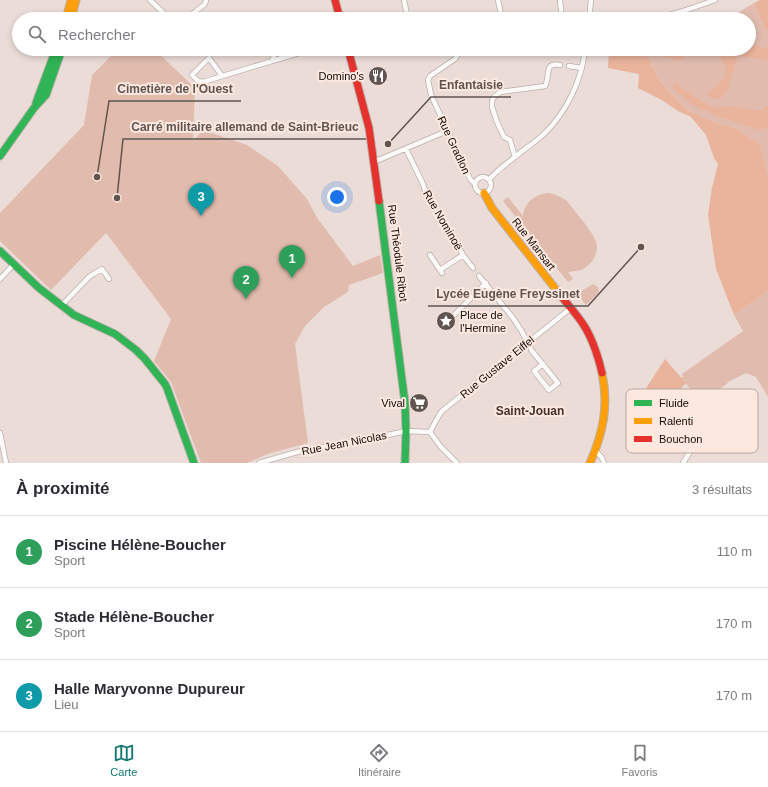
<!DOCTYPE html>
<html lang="fr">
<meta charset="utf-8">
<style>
body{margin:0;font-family:Helvetica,sans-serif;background:#f2f2f3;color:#2b2b33}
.you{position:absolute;left:337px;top:197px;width:14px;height:14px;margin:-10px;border:3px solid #fff;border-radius:50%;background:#1a73e8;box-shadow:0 0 0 6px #1a73e833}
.badge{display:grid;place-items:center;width:26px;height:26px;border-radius:50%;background:#0f766e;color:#fff;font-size:13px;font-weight:700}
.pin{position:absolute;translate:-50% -33px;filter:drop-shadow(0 1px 2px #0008)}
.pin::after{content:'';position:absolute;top:21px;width:14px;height:12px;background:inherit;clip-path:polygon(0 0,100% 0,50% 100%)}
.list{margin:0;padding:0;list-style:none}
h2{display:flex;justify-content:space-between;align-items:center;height:52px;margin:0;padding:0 16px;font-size:17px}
h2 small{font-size:13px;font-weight:400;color:#7c7c81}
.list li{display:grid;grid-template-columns:26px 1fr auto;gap:12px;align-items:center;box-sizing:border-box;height:72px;padding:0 16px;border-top:1px solid #e1e1e2}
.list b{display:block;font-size:15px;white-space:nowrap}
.list p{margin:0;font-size:13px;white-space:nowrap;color:#7c7c81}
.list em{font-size:13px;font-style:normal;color:#7c7c81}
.icon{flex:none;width:22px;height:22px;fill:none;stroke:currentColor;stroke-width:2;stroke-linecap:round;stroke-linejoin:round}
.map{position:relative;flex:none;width:768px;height:463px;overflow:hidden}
.search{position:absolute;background:#fff;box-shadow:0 2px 6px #0003;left:12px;right:12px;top:12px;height:44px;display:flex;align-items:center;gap:10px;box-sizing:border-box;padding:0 14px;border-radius:22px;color:#7c7c81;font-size:15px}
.sheet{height:268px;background:#fff}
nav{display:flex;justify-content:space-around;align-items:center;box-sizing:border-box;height:56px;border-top:1px solid #e1e1e2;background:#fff;font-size:11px;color:#7c7c81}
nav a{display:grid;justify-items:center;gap:2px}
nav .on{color:#0f766e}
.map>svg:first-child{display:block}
.green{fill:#e1bcae}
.forest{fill:#e9b39c}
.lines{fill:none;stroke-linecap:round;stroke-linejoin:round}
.street-casing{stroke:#baafab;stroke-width:6}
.fast-casing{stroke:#baafab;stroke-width:9}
.slow-casing{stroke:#baafab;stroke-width:9}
.jam-casing{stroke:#baafab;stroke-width:9}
.street{stroke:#fcfaf9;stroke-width:4.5}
.fast{stroke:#30b455;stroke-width:7}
.slow{stroke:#ff9f0a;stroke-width:7}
.jam{stroke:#e5322d;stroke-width:7}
.labels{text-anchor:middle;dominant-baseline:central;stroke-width:4;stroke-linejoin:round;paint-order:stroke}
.poi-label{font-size:11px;fill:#130b08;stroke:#fde8df;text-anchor:end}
.street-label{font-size:11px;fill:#130b08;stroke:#fde8df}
.neighbourhood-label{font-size:12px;font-weight:bold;fill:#453128;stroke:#fde8df}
.key{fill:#fde8df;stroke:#b7a69e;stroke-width:1}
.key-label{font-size:11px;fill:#130b08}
.leader{fill:none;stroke:#5f5450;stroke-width:1.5}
.callout-dot{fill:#5f5450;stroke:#fde8df;stroke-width:1.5}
.callout-label{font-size:12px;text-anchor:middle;font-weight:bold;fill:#5f5450;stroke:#fde8df;stroke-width:4;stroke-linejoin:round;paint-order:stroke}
</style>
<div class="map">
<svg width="768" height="463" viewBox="0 0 768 463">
<rect width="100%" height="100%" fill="#ebdcd7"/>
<path class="green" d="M754,3l10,25 4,4v143l-8,-31 -23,-15 -23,-7 -25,-11 -22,-22 -8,-9 -11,-23 -8,-8h109v-30h-22z
M134,49h20l41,39 -2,53 10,-11 44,15 31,21 29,33 11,20 35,47 27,-11 3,18 -34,12 -1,7 -24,15 -19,19 -10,18 13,99 -40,11 -21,9h-46l-30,-81 -17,-21 17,-42 -65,-86 -55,57 -51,-49v-28l84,-88 8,-50 22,-22z
M548,193c8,1 13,4 19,8 7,10 26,30 29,41 2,6 0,13 -3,18 -8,10 -13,11 -25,12l5,7 -5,3 -65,-81 5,-4 15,19c1,-13 12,-22 25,-23z
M593,284l5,3 1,5 -13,13 -9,-11z
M768,291v106l-12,-20 -10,-4 -16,8 -15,12 -5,-4 -10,11 -19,-22 2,-1 -1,-3 61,-43 -9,-16z"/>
<path class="forest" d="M760,0h8v32l-4,-4 -10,-25z
M749,45l19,3v12l-28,-4 -3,3 -10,33 -7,7 -10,-1 -3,-3c5,-5 12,-10 16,-16 7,-15 -4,-28 -19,-30h45z
M609,49h31l8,8 11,23 8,9 22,22 25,11 23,7 23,15 8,31v116l-34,24 -18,-46 -8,-54 4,-27 6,-24 -4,-6 -7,-20 -1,-3 -15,-18 -13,-6 -18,-12 -22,-11 1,-14 -31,-6z
M647,49h20l3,2 4,-2h28l-13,4 -9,8 -28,-8z
M675,83l33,22 10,3 11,-2 32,5 7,-5v-2v23l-8,3 -37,-12 -29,-12 -22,-18z
M665,359l21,24 -10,11 -7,-3 -11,11 -6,-3 -19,25 -7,-5z"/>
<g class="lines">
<g class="street-casing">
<path id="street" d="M150,0l20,19
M498,0l4,19
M560,0l2,19
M186,19l19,-15 1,-4
M390,19l17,-4 -3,-15
M504,19l25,-1 6,1
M589,19l2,-19
M651,19c23,-4 42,-11 64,-19
M457,49v7l-2,3 -25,17 -2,4 3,15 39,84 5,5
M272,61l27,-8 1,-4
M569,66l13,2
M222,76l-13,-18 -17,17 6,6 5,1 69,-21 3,-8 13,-4
M406,149l17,35 4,12 21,33 15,26 10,13
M515,157l-5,-17 -6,-3 -7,-15 -5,-15v-5l1,-4 7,-6 45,-6c6,-10 -2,-24 15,-21
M374,161l7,-2 66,-28
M475 185a8 8 0 1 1 16 0a8 8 0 1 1-16 0Z
M489,180c7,-10 23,-20 32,-28 8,-6 17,-12 24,-19 22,-22 37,-53 40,-84
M430,255l12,18
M440,270l23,-15
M479,276l34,42 8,12 11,21 26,32 -9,7 -15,-19 9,-7
M0,279l14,-15
M62,305l28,-29 12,-7 7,10
M450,319l36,-36
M430,432l8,-15 4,-6 129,-103
M430,432l11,15 16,16
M0,433l6,30
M596,451l6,7 2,5
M259,463l38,-11 77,-14 32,-7 24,1
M683,463l30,-48 1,-8 5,-10"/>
</g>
<g class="fast-casing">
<path id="fast" d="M36,103l20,-54
M0,156l34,-48 12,-13 16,-46
M379,201l26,202 1,28 -1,32
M0,251l39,37 35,27 41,19 21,16 9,9 20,25 2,4 27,75"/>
</g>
<g class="slow-casing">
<path id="slow" d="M66,19l5,-19
M71,19l5,-19
M484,193l8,15 66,84
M590,463c13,-30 19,-57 12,-90"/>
</g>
<g class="jam-casing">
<path id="jam" d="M335,0l5,19
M348,49l21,79 10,73
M558,292c8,11 18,21 25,32 10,15 15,32 19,49"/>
</g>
<use href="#street" class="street"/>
<use href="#fast" class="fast"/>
<use href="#slow" class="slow"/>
<use href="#jam" class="jam"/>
</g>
<defs>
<g id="restaurant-disc" transform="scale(1)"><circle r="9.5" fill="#5f5450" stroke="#fde8df"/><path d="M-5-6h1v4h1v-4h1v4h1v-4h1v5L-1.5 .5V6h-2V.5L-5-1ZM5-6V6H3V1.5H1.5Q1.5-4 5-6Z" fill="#fff"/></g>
<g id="sight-disc" transform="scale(1)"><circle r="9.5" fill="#5f5450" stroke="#fde8df"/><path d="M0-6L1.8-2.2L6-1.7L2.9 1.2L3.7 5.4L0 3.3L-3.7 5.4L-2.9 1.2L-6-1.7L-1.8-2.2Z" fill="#fff"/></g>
<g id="supermarket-disc" transform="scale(1)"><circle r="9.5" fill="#5f5450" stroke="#fde8df"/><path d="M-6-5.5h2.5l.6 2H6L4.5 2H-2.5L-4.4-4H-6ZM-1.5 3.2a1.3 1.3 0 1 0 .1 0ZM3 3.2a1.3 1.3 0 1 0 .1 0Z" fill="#fff"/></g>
</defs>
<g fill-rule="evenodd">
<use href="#restaurant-disc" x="378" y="76"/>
<use href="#sight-disc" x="446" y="321"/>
<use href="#supermarket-disc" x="419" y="403"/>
</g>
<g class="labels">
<g class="poi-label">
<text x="364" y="76">Domino's</text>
<text x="460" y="315" text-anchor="start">Place de<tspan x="460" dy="13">l'Hermine</tspan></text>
<text x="405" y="403">Vival</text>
</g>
<g class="street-label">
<text transform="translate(454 145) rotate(65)">Rue Gradlon</text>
<text transform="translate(443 220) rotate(60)">Rue Nominoë</text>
<text transform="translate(534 244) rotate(52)">Rue Mansart</text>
<text transform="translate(398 253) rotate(83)">Rue Théodule Ribot</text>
<text transform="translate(497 367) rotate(-39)">Rue Gustave Eiffel</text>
<text transform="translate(344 443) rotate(-11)">Rue Jean Nicolas</text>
</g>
<g class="neighbourhood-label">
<text x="530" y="411">Saint-Jouan</text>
</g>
</g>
<rect x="626" y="389" width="132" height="64" rx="6" class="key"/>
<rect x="634" y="400" width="18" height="6" fill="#30b455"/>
<rect x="634" y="418" width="18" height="6" fill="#ff9f0a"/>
<rect x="634" y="436" width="18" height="6" fill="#e5322d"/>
<g class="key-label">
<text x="659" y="407">Fluide</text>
<text x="659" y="425">Ralenti</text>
<text x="659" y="443">Bouchon</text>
</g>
<path class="leader" d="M388 144L431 97H511M97 177L109 101H241M117 198L123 139H366M641 247L588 306H428"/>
<g class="callout-dot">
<circle cx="388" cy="144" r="4"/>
<circle cx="97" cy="177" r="4"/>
<circle cx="117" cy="198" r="4"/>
<circle cx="641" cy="247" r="4"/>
</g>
<g class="callout-label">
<text x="471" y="89">Enfantaisie</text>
<text x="175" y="93">Cimetière de l'Ouest</text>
<text x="245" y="131">Carré militaire allemand de Saint-Brieuc</text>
<text x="508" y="298">Lycée Eugène Freyssinet</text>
</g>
</svg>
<div class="you"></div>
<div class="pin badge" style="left:292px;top:278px;background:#2e9e5b">1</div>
<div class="pin badge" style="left:246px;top:299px;background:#2e9e5b">2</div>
<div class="pin badge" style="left:201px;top:216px;background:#0f9aa8">3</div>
<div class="search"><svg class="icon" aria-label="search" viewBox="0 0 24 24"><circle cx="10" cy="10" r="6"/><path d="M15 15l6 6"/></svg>Rechercher</div>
</div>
<section class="sheet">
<h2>À proximité<small>3 résultats</small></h2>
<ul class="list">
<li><span class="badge" style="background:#2e9e5b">1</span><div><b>Piscine Hélène-Boucher</b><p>Sport</p></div><em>110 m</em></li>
<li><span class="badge" style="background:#2e9e5b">2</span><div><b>Stade Hélène-Boucher</b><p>Sport</p></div><em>170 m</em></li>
<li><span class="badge" style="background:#0f9aa8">3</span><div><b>Halle Maryvonne Dupureur</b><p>Lieu</p></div><em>170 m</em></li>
</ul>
</section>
<nav>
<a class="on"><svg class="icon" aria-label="map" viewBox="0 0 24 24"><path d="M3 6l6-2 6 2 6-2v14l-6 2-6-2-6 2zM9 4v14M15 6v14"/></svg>Carte</a>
<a><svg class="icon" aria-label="directions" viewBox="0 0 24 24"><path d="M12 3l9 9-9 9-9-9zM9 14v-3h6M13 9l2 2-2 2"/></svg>Itinéraire</a>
<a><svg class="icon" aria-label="saved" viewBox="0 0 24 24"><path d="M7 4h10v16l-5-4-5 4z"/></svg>Favoris</a>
</nav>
